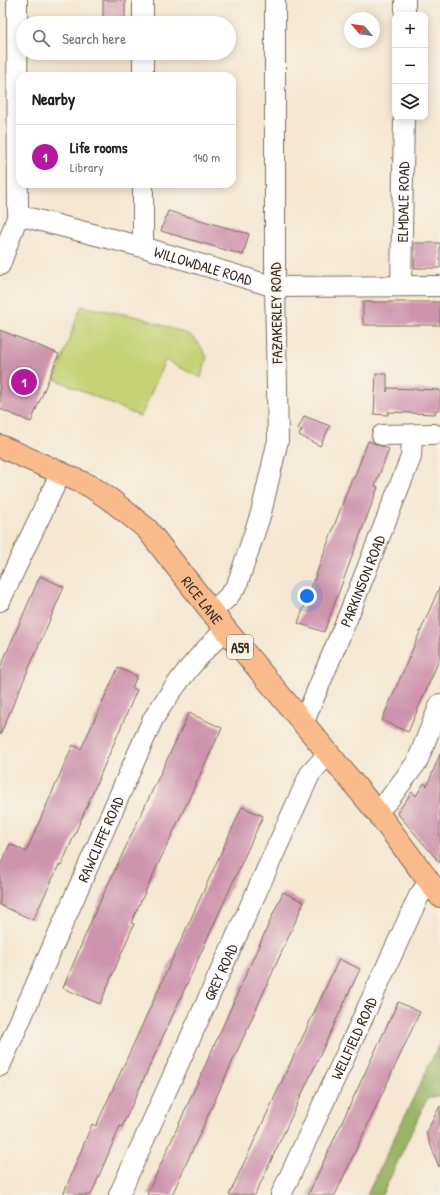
<!DOCTYPE html>
<meta charset="utf-8">
<style>
body{margin:0;font-family:"Patrick Hand",sans-serif;background:#f2f2f2;color:#222}
.controls{position:absolute;right:12px;top:12px;display:grid;overflow:hidden;border-radius:8px;box-shadow:0 2px 10px #0003}
.controls button{width:36px;height:36px;display:grid;place-items:center;padding:0;border:0;border-bottom:1px solid #e0e0e0;background:#fff;color:#222;font:20px sans-serif}
.compass{position:absolute;left:344px;top:12px;width:36px;height:36px;border-radius:50%;background:#fff;box-shadow:0 2px 10px #0003;rotate:299deg}
.you{position:absolute;left:307px;top:596px;width:14px;height:14px;margin:-10px;border:3px solid #fff;border-radius:50%;background:#1a73e8;box-shadow:0 0 0 6px #1a73e833}
.badge{display:grid;place-items:center;width:26px;height:26px;border-radius:50%;background:#b5179e;color:#fff;font-size:13px;font-weight:700}
.pin{position:absolute;translate:-50% -50%;border:2px solid #fff;box-shadow:0 1px 4px #0006}
.list{margin:0;padding:0;list-style:none}
h2{display:flex;justify-content:space-between;align-items:center;height:52px;margin:0;padding:0 16px;font-size:17px}
h2 small{font-size:13px;font-weight:400;color:#767676}
.list li{display:grid;grid-template-columns:26px 1fr auto;gap:12px;align-items:center;box-sizing:border-box;height:64px;padding:0 16px;border-top:1px solid #e0e0e0}
.list b{display:block;font-size:15px;white-space:nowrap}
.list p{margin:0;font-size:13px;white-space:nowrap;color:#767676}
.list em{font-size:13px;font-style:normal;color:#767676}
.icon{flex:none;width:22px;height:22px;fill:none;stroke:currentColor;stroke-width:2;stroke-linecap:round;stroke-linejoin:round}
.map{position:relative;flex:none;width:440px;height:1195px;overflow:hidden}
.search{position:absolute;background:#fff;box-shadow:0 2px 10px #0003;left:16px;top:16px;width:220px;height:44px;display:flex;align-items:center;gap:10px;box-sizing:border-box;padding:0 14px;border-radius:22px;color:#767676;font-size:15px}
.panel{position:absolute;background:#fff;box-shadow:0 2px 10px #0003;left:16px;top:72px;width:220px;height:116px;border-radius:12px}
.map>svg:first-child{display:block}
.green{fill:#c4d274;stroke:#807e49}
.forest{fill:#9bb466;stroke:#6b6f42}
.building{fill:#cd93ac}
.lines{fill:none;stroke-linecap:round;stroke-linejoin:round}
.minor-casing{stroke:#7c6c5d;stroke-width:22}
.trunk-casing{stroke:#7c6c5d;stroke-width:24}
.minor{stroke:#fff;stroke-width:20}
.trunk{stroke:#fabb8c;stroke-width:22}
.labels{text-anchor:middle;dominant-baseline:central;stroke-width:3.5;stroke-linejoin:round;paint-order:stroke}
.shield{fill:#f7f3e8;stroke:#73665b;stroke-width:1}
.shield-label{font-size:14px;font-weight:bold;fill:#3b2a1e}
.street-label{font-size:15px;fill:#3b2a1e;stroke:#f7f3e8}
</style>
<div class="map">
<svg width="440" height="1195" viewBox="0 0 440 1195">
<rect width="100%" height="100%" fill="#f7f3e8"/>
<filter id="ink" filterUnits="userSpaceOnUse"><feTurbulence type="fractalNoise" baseFrequency=".025" numOctaves="2"/><feDisplacementMap in="SourceGraphic" scale="8" xChannelSelector="R" yChannelSelector="G"/><feConvolveMatrix kernelMatrix="1 2 1 2 8 2 1 2 1" color-interpolation-filters="sRGB"/></filter>
<filter id="wash" filterUnits="userSpaceOnUse"><feTurbulence type="fractalNoise" baseFrequency=".012" numOctaves="4" result="noise"/><feDisplacementMap in="SourceGraphic" scale="16" xChannelSelector="R" yChannelSelector="G"/><feGaussianBlur stdDeviation="0.9" result="paint"/><feColorMatrix in="noise" values="0 0 0 0 0 0 0 0 0 0 0 0 0 0 0 0 0 1.4 0 .05"/><feComposite in="paint" operator="in"/></filter>
<g filter="url(#wash)">
<rect width="100%" height="100%" fill="#f5e7d2"/>
<path class="green" d="M81,306l58,11 51,18 8,7 9,15 -6,21 -36,-18 -24,57 -86,-38z"/>
<path class="forest" d="M440,1042v53l-13,4 -45,96h-15z"/>
<g id="blocks">
<path class="building" d="M103,0h22v23h-22z
M168,211l81,23 -6,21 -82,-24z
M414,243h26v25h-26z
M363,302h77v23h-77z
M0,330l59,24 -28,68 -31,-13z
M376,374h11v18l1,-4 52,2v20h-4l-1,4 -47,-2v3l-14,-1z
M304,416l26,10 -10,20 -21,-11 3,-5 -4,-1z
M368,441l21,8 -14,37 3,1 -54,145 -26,-9 54,-145h2z
M40,576l24,11 -64,148v-67z
M440,586v72l-32,74 -26,-12z
M118,668l19,8 -5,12 5,2 -76,176 -2,-1 -26,55 -33,-15v-39l10,-22 16,8 47,-107 8,4z
M189,713l33,15 -82,175 -9,20 3,1 -34,80 -37,-16 33,-78z
M440,754v109l-43,-50 15,-21 4,4 8,-13 3,3z
M242,807l21,9 -141,311 -2,-1 -29,69h-28l29,-71 4,2z
M283,892l21,10 -64,143 -68,150h-25z
M339,959l21,10 -105,226h-26z
M398,1002l22,10 -51,110 -34,73h-27z
M440,1106v60l-1,1 -13,-34z"/>
</g>
</g>
<g filter="url(#ink)">
<use href="#blocks" fill-opacity="0" stroke="#7c6c5d" stroke-width="1"/>
<g class="lines">
<g class="minor-casing">
<g id="minor">
<path d="M405,15v-15"/>
<path d="M143,23v-23"/>
<path d="M143,76v-23"/>
<path id="s1" d="M18,215l125,32 132,40 165,-1"/>
<path d="M143,247v-63"/>
<path d="M0,265l18,-50 -1,-215"/>
<path id="s2" d="M401,286l3,-169"/>
<path d="M382,435l52,-1"/>
<path d="M0,601l61,-129"/>
<path d="M213,611l15,-14 9,-12 24,-72 17,-73 -3,-153v-287"/>
<path id="s3" d="M303,724l46,-110 62,-157 1,-21"/>
<path d="M377,812l13,-14 27,-36 23,-58"/>
<path id="s4" d="M0,1066l153,-347c20,-32 44,-64 73,-89"/>
<path id="s5" d="M119,1195l191,-421 18,-20"/>
<path id="s6" d="M281,1195l138,-299 10,-14"/>
</g>
</g>
<g class="trunk-casing">
<g id="trunk">
<path id="s7" d="M0,446l90,40 21,14 36,29 79,101 151,182 63,84"/>
</g>
</g>
<use href="#minor" class="minor"/>
<use href="#trunk" class="trunk"/>
</g>
</g>
<g class="labels">
<rect class="shield" x="227" y="635" width="26" height="24" rx="3"/>
<g class="shield-label">
<text x="240" y="647">A59</text>
</g>
<g class="street-label">
<text stroke="none"><textPath href="#s2" startOffset="84">ELMDALE ROAD</textPath></text>
<text stroke="none"><textPath href="#s1" startOffset="192">WILLOWDALE ROAD</textPath></text>
<text transform="translate(276 313) rotate(-91)">FAZAKERLEY ROAD</text>
<text stroke="none"><textPath href="#s3" startOffset="155">PARKINSON ROAD</textPath></text>
<text stroke="none"><textPath href="#s7" startOffset="260">RICE LANE</textPath></text>
<text stroke="none"><textPath href="#s4" startOffset="248">RAWCLIFFE ROAD</textPath></text>
<text stroke="none"><textPath href="#s5" startOffset="245">GREY ROAD</textPath></text>
<text stroke="none"><textPath href="#s6" startOffset="173">WELLFIELD ROAD</textPath></text>
</g>
</g>
</svg>
<div class="controls">
<button>+</button>
<button>−</button>
<button><svg class="icon" aria-label="layers" viewBox="0 0 24 24"><path d="M12 4l9 5-9 5-9-5zM3 14l9 5 9-5"/></svg></button>
</div>
<svg class="compass" viewBox="-18 -18 36 36"><path d="M0-13l5 13h-10z" fill="#e53935"/><path d="M0 13l5-13h-10z" fill="#767676"/></svg>
<div class="you"></div>
<div class="pin badge" style="left:24px;top:382px">1</div>
<div class="search"><svg class="icon" aria-label="search" viewBox="0 0 24 24"><circle cx="10" cy="10" r="6"/><path d="M15 15l6 6"/></svg>Search here</div>
<section class="panel">
<h2>Nearby<small></small></h2>
<ul class="list">
<li><span class="badge">1</span><div><b>Life rooms</b><p>Library</p></div><em>140 m</em></li>
</ul>
</section>
</div>
